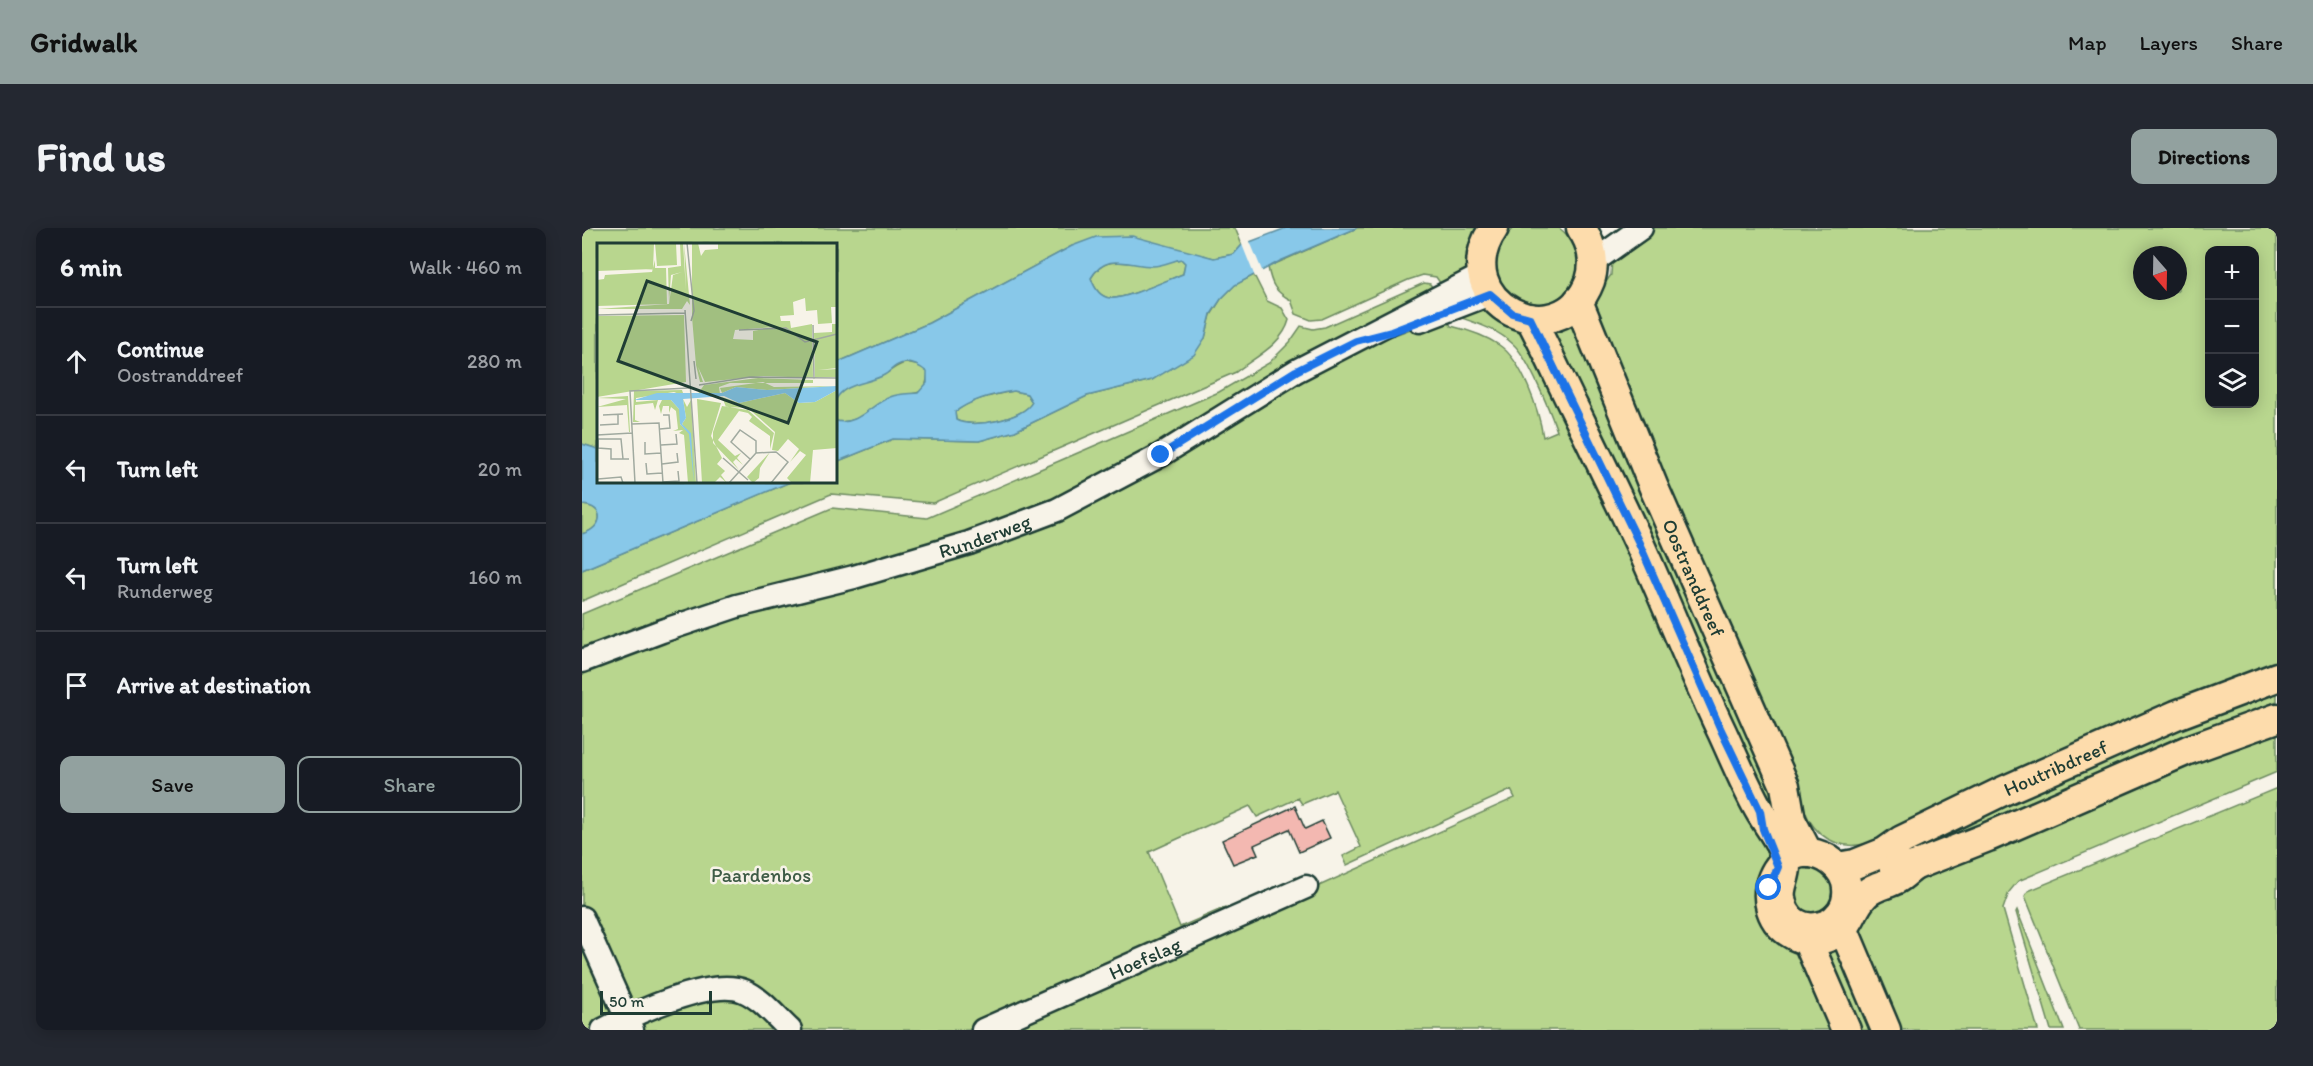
<!DOCTYPE html>
<meta charset="utf-8">
<style>
body{margin:0;font-family:Itim,sans-serif;background:#242831;color:#f1f3f6}
.controls{position:absolute;right:18px;top:18px;display:grid;overflow:hidden;border-radius:12px;box-shadow:0 3px 15px #0003}
.controls button{width:54px;height:54px;display:grid;place-items:center;padding:0;border:0;border-bottom:2px solid #363941;background:#171b24;color:#f1f3f6;font:30px sans-serif}
.compass{position:absolute;left:1551px;top:18px;width:54px;height:54px;border-radius:50%;background:#171b24;box-shadow:0 3px 15px #0003;rotate:160deg}
.scale{position:absolute;left:18px;bottom:15px;width:112px;box-sizing:border-box;padding-left:6px;border:3px solid #1f3d34;border-top:0;font-size:16px;line-height:21px;white-space:nowrap;color:#1f3d34;-webkit-text-stroke:4px #f7f3e8;paint-order:stroke}
.stop{position:absolute;width:18px;height:18px;margin:-14px;border:4px solid #1a73e8;border-radius:50%;background:#fff}
.stop.end{background:#1a73e8;border-color:#fff;box-shadow:0 2px 6px #0008}
.list{margin:0;padding:0;list-style:none}
h2{display:flex;justify-content:space-between;align-items:center;height:78px;margin:0;padding:0 24px;font-size:26px}
h2 small{font-size:20px;font-weight:400;color:#9ea1a6}
.list li{display:grid;grid-template-columns:39px 1fr auto;gap:18px;align-items:center;box-sizing:border-box;height:108px;padding:0 24px;border-top:2px solid #363941}
.list b{display:block;font-size:22px;white-space:nowrap}
.list p{margin:0;font-size:20px;white-space:nowrap;color:#9ea1a6}
.list em{font-size:20px;font-style:normal;color:#9ea1a6}
.actions{display:flex;gap:12px;padding:18px 24px}
.actions a{flex:1;padding:14px 0;border:2px solid #92a19f;border-radius:12px;text-align:center;font-size:21px;color:#92a19f}
.actions .main{background:#92a19f;color:#111}
.icon{flex:none;width:33px;height:33px;fill:none;stroke:currentColor;stroke-width:2;stroke-linecap:round;stroke-linejoin:round}
.map{position:relative;flex:none;width:1695px;height:802px;overflow:hidden;border-radius:12px}
header{display:flex;align-items:center;gap:36px;box-sizing:border-box;height:84px;padding:0 30px;background:#92a19f;color:#111}
header strong{font-size:28px}
nav{display:flex;gap:33px;margin-inline-start:auto;font-size:21px}
.intro{display:flex;align-items:center;justify-content:space-between;box-sizing:border-box;height:144px;padding:0 36px}
h1{margin:0;font-size:42px}
.button{padding:15px 27px;border-radius:12px;background:#92a19f;color:#111;font-size:21px;font-weight:700}
main{display:flex;gap:36px;padding:0 36px}
aside{flex:1;background:#171b24;border-radius:12px;box-shadow:0 3px 15px #0003}
.map>svg:first-child{display:block}
.green{fill:#b8d68e;stroke:#6c8a61;stroke-width:1.5;fill-rule:evenodd}
.water{fill:#88c8e9;stroke:#5e90a1;stroke-width:1.5;fill-rule:evenodd}
.pier{fill:#f7f3e8}
.building{fill:#f3b8b1;stroke:#1f3d34;stroke-width:1.5}
.lines{fill:none;stroke-linecap:round;stroke-linejoin:round}
.minor-casing{stroke:#1f3d34;stroke-width:27}
.major-casing{stroke:#1f3d34;stroke-width:33}
.minor{stroke:#f7f3e8;stroke-width:22}
.major{stroke:#fddcac;stroke-width:28}
.route{stroke:#1a73e8;stroke-width:8}
.labels{text-anchor:middle;dominant-baseline:central;stroke-width:5;stroke-linejoin:round;paint-order:stroke}
.street-label{font-size:20px;fill:#1f3d34;stroke:#f7f3e8}
.park-label{font-size:20px;fill:#3e5c46;stroke:#f7f3e8}
.inset-road{fill:none;stroke:#a1aaa0;stroke-width:1.5}
.view{fill:#1f3d34;fill-opacity:0.15;stroke:#1f3d34;stroke-width:3}
.inset-edge{fill:none;stroke:#1f3d34;stroke-width:3}
</style>
<header>
<strong>Gridwalk</strong>
<nav><a>Map</a><a>Layers</a><a>Share</a></nav>
</header>
<div class="intro"><h1>Find us</h1><a class="button">Directions</a></div>
<main>
<aside>
<h2>6 min<small>Walk · 460 m</small></h2>
<ul class="list">
<li><svg class="icon" aria-label="ahead" viewBox="0 0 24 24"><path d="M12 20V5M6 11l6-6 6 6"/></svg><div><b>Continue</b><p>Oostranddreef</p></div><em>280 m</em></li>
<li><svg class="icon" aria-label="left" viewBox="0 0 24 24"><path d="M17 20v-9H6M10 6l-5 5 5 5"/></svg><div><b>Turn left</b></div><em>20 m</em></li>
<li><svg class="icon" aria-label="left" viewBox="0 0 24 24"><path d="M17 20v-9H6M10 6l-5 5 5 5"/></svg><div><b>Turn left</b><p>Runderweg</p></div><em>160 m</em></li>
<li><svg class="icon" aria-label="arrive" viewBox="0 0 24 24"><path d="M6 21V4h12l-3 4 3 4H6"/></svg><div><b>Arrive at destination</b></div></li>
</ul>
<div class="actions"><a class="main">Save</a><a>Share</a></div>
</aside>
<div class="map">
<svg width="1695" height="802" viewBox="0 0 1695 802">
<rect width="100%" height="100%" fill="#f7f3e8"/>
<filter id="ink" filterUnits="userSpaceOnUse"><feTurbulence type="fractalNoise" baseFrequency=".0167" numOctaves="2"/><feDisplacementMap in="SourceGraphic" scale="12" xChannelSelector="R" yChannelSelector="G"/><feConvolveMatrix kernelMatrix="1 2 1 2 8 2 1 2 1" color-interpolation-filters="sRGB"/></filter>
<g filter="url(#ink)">
<path class="green" d="M0,0h653l7,17 -8,9 -20,4 -26,-6 -116,-6 -143,77 -93,40v-119h-238v205l-16,-5z
M775,0h124l-10,37 -5,10 -21,15 -9,-13 -13,-2 -15,5 -86,39 -11,1 -15,-6 -5,-14c-16,-8 -20,-16 -23,-33z
M932,0h45c46,34 -2,101 -47,67 -10,-8 -14,-15 -16,-27 -2,-14 6,-32 18,-40z
M1070,0h625v435l-56,23 -353,157c-24,7 -46,-2 -59,-23l-139,-323 -80,-193 21,-29 1,-17zM1628,22h44v154h-44zM1560,27h36v36h-36z
M599,31l4,4 -2,11c-16,6 -59,26 -73,24 -11,-1 -16,-11 -19,-20 12,-19 23,-16 42,-15 15,2 34,-1 48,-4z
M672,47l13,26 15,7 7,12c-6,24 -34,37 -53,52l-303,131 -102,-9 -249,107v-31l208,-88h46v-20l57,-23 86,2 36,-10 72,-35 65,-16 53,-42 6,-23 10,-16 14,-14z
M842,55l6,1 7,10 -369,200 -79,34 -407,123v-37l250,-106 95,10 292,-126 50,-29 21,-21 11,-16 12,3 12,-2z
M896,77l49,24 226,489 13,32 29,93 46,87h-1203l-8,-24 -23,-44 -25,-57v-234l105,-38 261,-77 302,-150 115,-60 80,-30 6,10c17,4 33,9 48,19 23,15 40,65 44,92l14,-6c-7,-20 -29,-74 -44,-87 -15,-14 -34,-20 -54,-27zM753,562l26,57 -18,9 4,9 164,-75 4,8 -205,92 -81,26 -3,-9 -46,20 -31,-75 101,-46 7,11 41,-19 4,6z
M990,92l197,452 18,76 -235,-520z
M324,135l14,3 8,6c-1,7 -1,13 -5,18 -6,5 -23,4 -32,8 -18,8 -35,28 -55,23 0,-7 -2,-18 1,-24 8,-15 35,-15 48,-23 8,-4 11,-9 21,-11z
M432,163l13,3 5,8c-8,17 -60,27 -76,18l-1,-8c17,-13 37,-17 59,-21z
M0,277c24,1 22,23 0,29z
M1695,458v15l-267,120 -144,53 81,-45z
M1695,498v46l-259,109 -9,11 -6,17 35,121h-148l-32,-76 1,-38 8,-16z
M1695,560v242h-198l-54,-134 3,-5z
M1217,638h18l16,15v21l-13,14 -21,-5 -6,-21z
M1435,682l47,120h-13l-35,-118z
M0,702l34,76 -10,24h-24z
M1253,716l47,86h-31l-33,-81z"/>
<path class="water" d="M704,0h71l-77,33 -45,24 -14,14 -10,15 -6,24 -11,17 -42,25 -65,16 -72,35 -36,10 -86,-2 -57,23v-41c22,5 35,-17 54,-24 9,-4 19,-3 28,-4l9,-10v-11c-6,-5 -12,-9 -21,-9 -10,0 -13,6 -20,11 -16,10 -40,8 -50,25v-36l93,-40 143,-77 24,-9 36,-1 82,22 20,-4 8,-9zM599,31l4,4 -2,11c-16,6 -59,26 -73,24 -11,-1 -16,-11 -19,-20 16,-27 37,-12 62,-12 9,0 19,-5 28,-7zM432,163l13,3 5,8c-8,17 -60,27 -76,18l-1,-8c17,-13 38,-18 59,-21z
M0,216l16,5v33h192l-208,88v-36c22,-6 24,-28 0,-29z"/>
<path class="pier" d="M667,11l14,34 -8,4 -14,-35z"/>
<path class="building" d="M713,578l10,23 17,-8 8,17 -31,14 -10,-23 -35,16 4,9 -25,10 -11,-24z"/>
<g class="lines">
<g class="minor-casing">
<g id="minor">
<path d="M1011,34l48,-34"/>
<path d="M838,93l70,-27"/>
<path id="s1" d="M0,433l80,-30 75,-25 117,-29 115,-34 88,-33 104,-55 135,-84 186,-96"/>
<path d="M0,690l50,112"/>
<path d="M21,802c30,-16 108,-53 141,-39 17,7 32,26 46,39"/>
<path id="s2" d="M401,802l323,-143"/>
</g>
</g>
<g class="major-casing">
<g id="major">
<path d="M912,0c-51,74 66,132 96,53 6,-18 2,-38 -9,-53"/>
<path id="s3" d="M996,73l76,187 131,298 6,34 17,33"/>
<path d="M948,90c16,30 30,62 45,92 22,45 44,90 65,135 28,62 53,126 82,187 12,26 23,53 37,78 10,18 27,35 27,57 0,11 -7,20 -5,31 7,49 76,32 65,-16 -3,-10 -11,-19 -20,-24 -49,-26 -83,52 -31,78 10,5 20,6 31,2 27,-9 23,-26 38,-42 8,-10 22,-11 33,-17 6,-3 11,-9 17,-13"/>
<path id="s4" d="M1256,639l17,-3 30,-12 17,-12 99,-48 175,-77 101,-38"/>
<path d="M1312,641l20,-3 74,-29 200,-87 89,-32"/>
<path d="M1256,688l48,114"/>
<path d="M1225,712l39,90"/>
</g>
</g>
<use href="#minor" class="minor"/>
<use href="#major" class="major"/>
</g>
</g>
<g class="lines" filter="url(#ink)">
<path class="route" d="M579,227l135,-84 60,-30 35,-9 99,-38 22,19 18,5 109,225 82,187 39,81 3,18 15,38 -9,21"/>
</g>
<g class="labels">
<g class="street-label">
<text stroke="none"><textPath href="#s1" startOffset="422">Runderweg</textPath></text>
<text stroke="none"><textPath href="#s3" startOffset="300">Oostranddreef</textPath></text>
<text stroke="none"><textPath href="#s4" startOffset="240">Houtribdreef</textPath></text>
<text stroke="none"><textPath href="#s2" startOffset="177">Hoefslag</textPath></text>
</g>
<g class="park-label">
<text x="179" y="647">Paardenbos</text>
</g>
</g>
<g transform="translate(15 15)">
<rect width="240" height="240" fill="#f7f3e8"/>
<path d="M0,0h57l-1,26 -56,2zM58,0h21l1,22 -20,1zM83,0h3l3,47 -2,-47 6,62 -3,-4 -5,8h-85l72,-5 4,-29 9,-3 -11,3 -2,27 -1,-34 13,-2zM95,0h6l3,13 4,-6 13,-1v-6h119v64h-6l1,16 -14,1 -1,-14 -11,1 -1,-13 -12,4 1,13 -14,1 1,5h9l1,7 21,-4 1,54 -50,-2 -58,6 -7,-15 5,15h-3l-4,-17 -4,-48zM177,84l-21,4v9l-20,-1 2,-9zM58,17v8h11l1,36 -70,2v-26l7,-1 1,-4 47,-3zM87,72l2,67 -89,15v-81zM235,81h5v44l-19,2 19,-1v8h-22l-1,-44 18,-1zM161,135l55,2v3h-83l-11,4 1,7 -23,1 7,-10zM166,139l11,5 63,-1 -70,4 -31,-3 -14,6 -2,-5zM85,147l2,6 -10,-4 -38,6v4l22,-2 -3,10 -2,-7 -18,2v15l5,2h-7l1,-31zM240,147v58l-24,2 -3,33h-18l-5,-5 19,-23 -6,-4 -10,11 9,-13 -11,-10 -10,12 -6,-1 3,-18 -27,-24 -22,-1 -4,-10 17,6 46,-10 14,10 16,-1zM31,153l2,36h-1l-2,-27 -30,2 29,-8 -29,-1zM86,156l4,8 4,-7 5,83h-8l-4,-48 -5,-2 4,-3 -10,1 5,-2 -2,-18 -5,-4 -2,6v-7h-6l-2,8 -2,-8 3,-6h9l9,10v14l7,7 -5,-7 4,-6zM100,156l24,4 -10,33 11,22 -5,6 8,7 -4,4 6,8 -7,-6 -6,6h-12zM125,163l26,4 26,23 -4,16v-13l-21,-15 3,-4 -4,-4 -9,-2 -21,29 17,16 6,-3 -4,5 6,7 -7,-6 -3,3 6,8 -26,-27v-11zM173,209l-10,16 -1,10 -6,5 -6,-6z" fill="#b8d68e" fill-rule="evenodd"/>
<path d="M240,143v4l-22,12 -16,1 -14,-10 -46,10 -15,-7 -41,3 3,19 -4,6 9,9 3,50 -5,-49 -9,-10 -1,-15 -8,-9h-37l23,-7h65l14,-6 31,3z" fill="#88c8e9"/>
<path class="inset-road" d="M90,0l7,68 -3,10M88,67l12,173M0,72l88,-2M216,82l1,54M142,87l47,-2 19,14 32,-8M97,118l2,18M102,142l51,-8 87,1M6,172l20,-1M35,181l27,-1 4,60M3,182l18,-1v-10M63,186l10,-1 -1,-13h-6M0,192l35,-2M48,199v12l16,-1M64,202l16,-1 -1,-10M126,215l25,22M26,216l-2,-20h-23v9l13,1v10h18M153,216l-19,-17 9,-12 16,11v12M49,220l1,11 15,-1M65,221l16,-2 -1,-9M1,236l23,-2 2,6M66,239l16,-1 -1,-10M38,240l-5,-92 59,-3M132,240l27,-30 20,-1 12,10 -17,21"/>
<path class="view" d="M50,38l170,61 -29,81 -170,-62z"/>
<rect width="240" height="240" class="inset-edge"/>
</g>
</svg>
<div class="controls">
<button>+</button>
<button>−</button>
<button><svg class="icon" aria-label="layers" viewBox="0 0 24 24"><path d="M12 4l9 5-9 5-9-5zM3 14l9 5 9-5"/></svg></button>
</div>
<svg class="compass" viewBox="-18 -18 36 36"><path d="M0-13l5 13h-10z" fill="#e53935"/><path d="M0 13l5-13h-10z" fill="#9ea1a6"/></svg>
<div class="scale">50 m</div>
<div class="stop" style="left:1187px;top:660px"></div>
<div class="stop end" style="left:579px;top:227px"></div>
</div>
</main>
